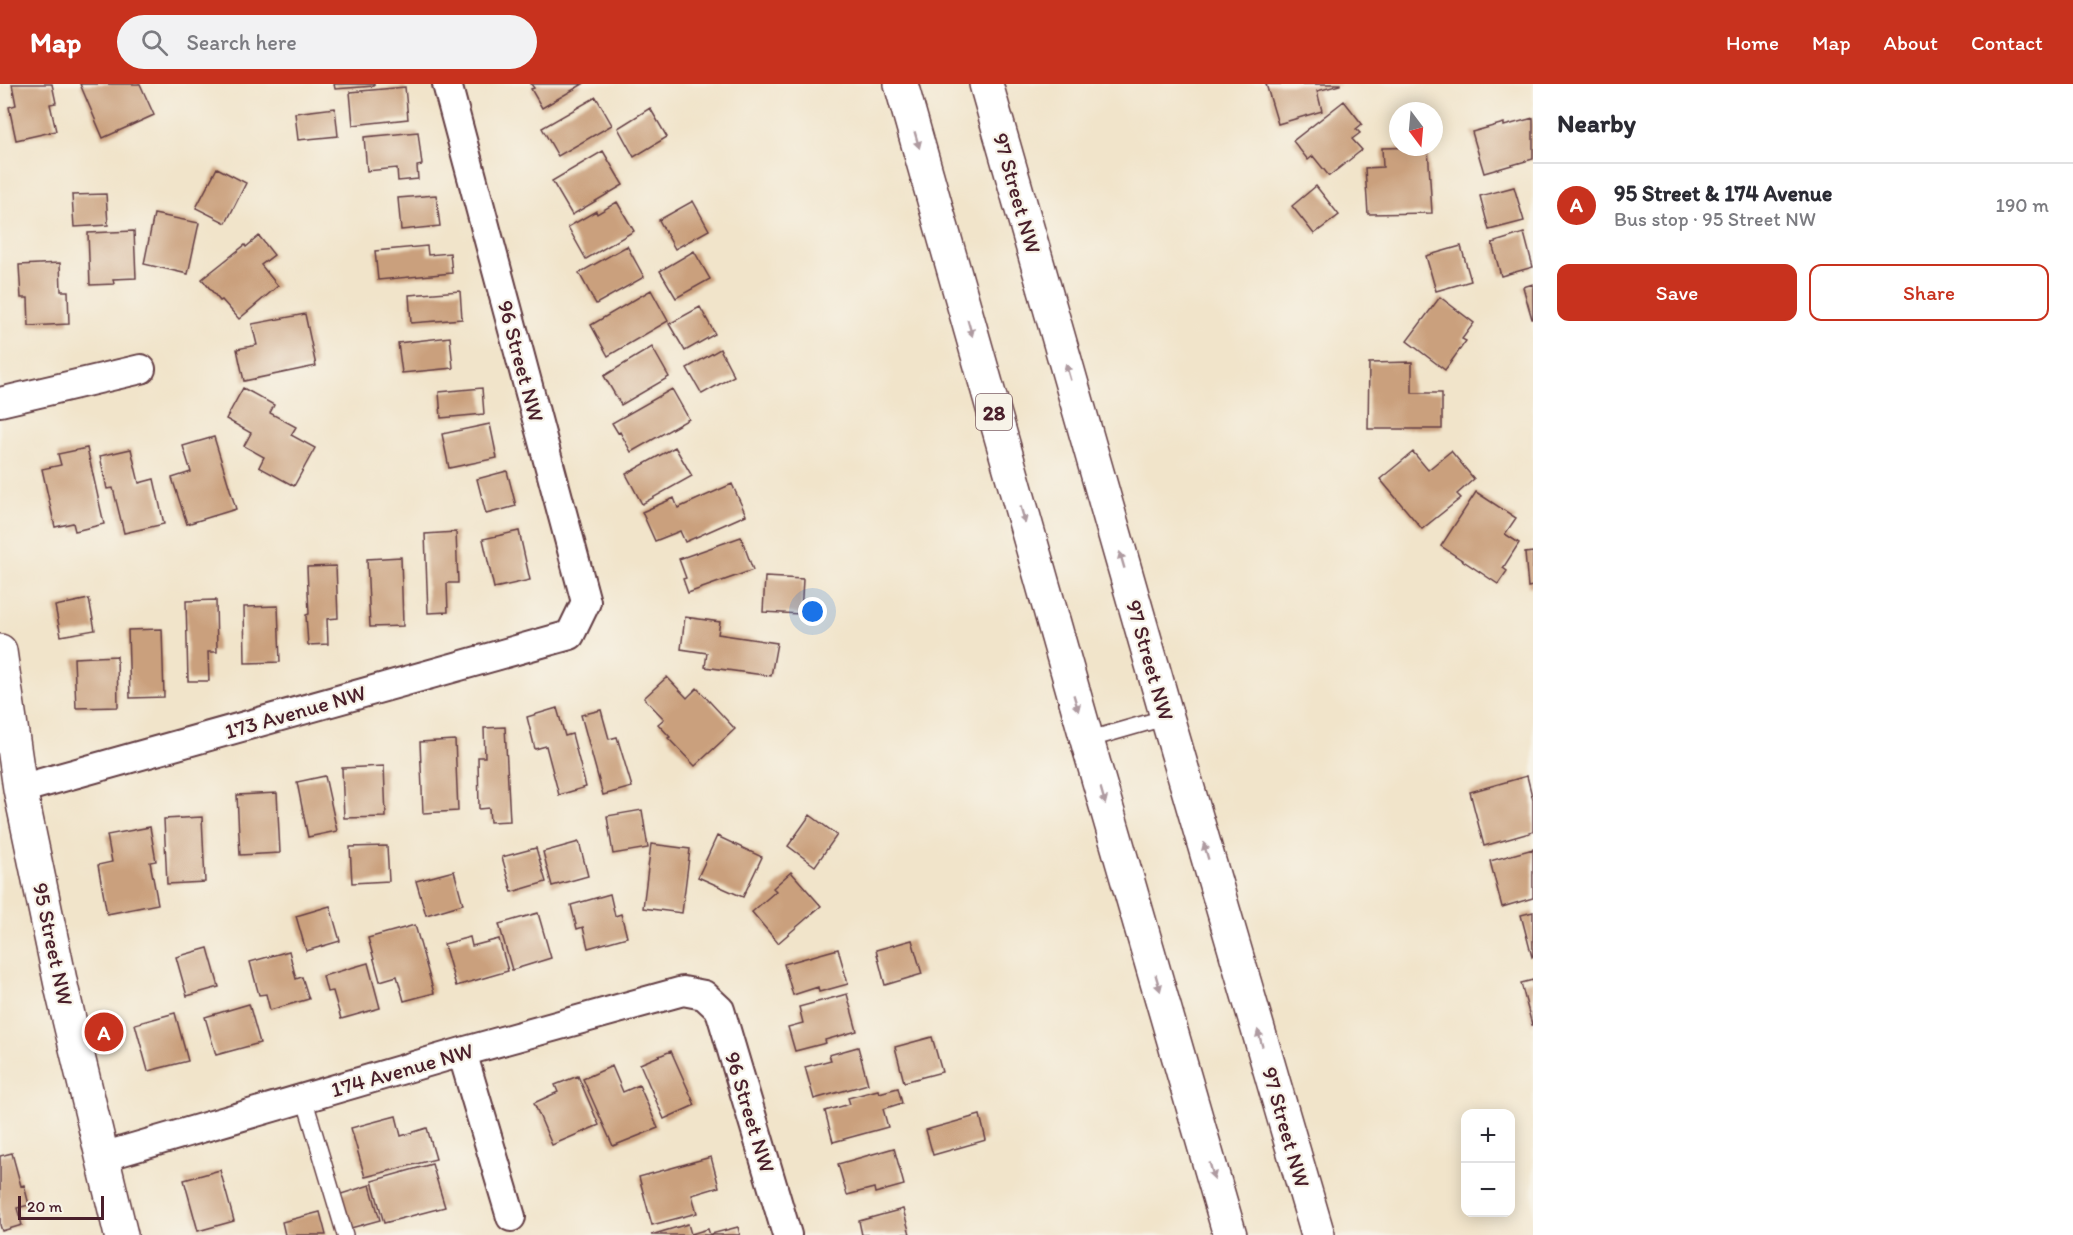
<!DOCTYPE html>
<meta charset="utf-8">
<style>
body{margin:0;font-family:Itim,sans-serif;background:#f2f2f3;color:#2b2b33}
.controls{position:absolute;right:18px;bottom:18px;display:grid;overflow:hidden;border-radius:12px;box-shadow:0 3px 15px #0003}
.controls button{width:54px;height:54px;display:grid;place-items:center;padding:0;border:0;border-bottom:2px solid #e1e1e2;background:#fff;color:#2b2b33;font:30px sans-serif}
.compass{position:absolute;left:1389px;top:18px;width:54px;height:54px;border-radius:50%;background:#fff;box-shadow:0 3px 15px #0003;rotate:164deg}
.scale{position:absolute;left:18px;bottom:15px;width:86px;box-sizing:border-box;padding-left:6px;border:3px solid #4a1f2b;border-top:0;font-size:16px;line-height:21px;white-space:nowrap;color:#4a1f2b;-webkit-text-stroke:4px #f7f3e8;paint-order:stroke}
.you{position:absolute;left:813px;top:528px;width:21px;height:21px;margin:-15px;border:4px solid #fff;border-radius:50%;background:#1a73e8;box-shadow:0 0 0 9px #1a73e833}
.badge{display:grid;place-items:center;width:39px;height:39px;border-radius:50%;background:#c8321e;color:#fff;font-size:20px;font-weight:700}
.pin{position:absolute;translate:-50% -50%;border:3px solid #fff;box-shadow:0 2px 6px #0006}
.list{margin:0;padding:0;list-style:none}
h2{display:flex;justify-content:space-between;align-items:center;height:78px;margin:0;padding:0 24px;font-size:26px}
h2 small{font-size:20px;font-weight:400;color:#7c7c81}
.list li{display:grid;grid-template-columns:39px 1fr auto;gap:18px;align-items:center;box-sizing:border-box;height:84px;padding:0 24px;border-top:2px solid #e1e1e2}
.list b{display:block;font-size:22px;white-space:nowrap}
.list p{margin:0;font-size:20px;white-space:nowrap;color:#7c7c81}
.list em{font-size:20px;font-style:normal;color:#7c7c81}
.actions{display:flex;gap:12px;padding:18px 24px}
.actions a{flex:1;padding:14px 0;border:2px solid #c8321e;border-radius:12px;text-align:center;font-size:21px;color:#c8321e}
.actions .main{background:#c8321e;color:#fff}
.icon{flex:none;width:33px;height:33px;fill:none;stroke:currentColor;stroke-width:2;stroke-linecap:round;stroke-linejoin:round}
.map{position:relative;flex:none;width:1533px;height:1151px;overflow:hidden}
header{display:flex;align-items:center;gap:36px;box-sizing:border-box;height:84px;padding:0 30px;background:#c8321e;color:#fff}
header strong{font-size:28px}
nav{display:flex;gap:33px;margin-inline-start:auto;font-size:21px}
.search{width:420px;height:54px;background:#f2f2f3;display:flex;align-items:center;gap:15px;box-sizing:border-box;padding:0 21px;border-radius:33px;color:#7c7c81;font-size:22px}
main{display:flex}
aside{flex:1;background:#fff}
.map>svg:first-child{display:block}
.building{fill:#caa07d}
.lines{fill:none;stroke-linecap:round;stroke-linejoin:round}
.service-casing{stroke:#633d43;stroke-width:18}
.minor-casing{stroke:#633d43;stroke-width:32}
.tertiary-casing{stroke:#633d43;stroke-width:36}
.primary-casing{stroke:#633d43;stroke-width:36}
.service{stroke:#fff;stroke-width:15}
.minor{stroke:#fff;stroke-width:28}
.tertiary{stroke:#fff;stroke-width:33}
.primary{stroke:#fff;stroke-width:33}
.oneway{fill:#ae9aa0}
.labels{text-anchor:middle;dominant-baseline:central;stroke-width:4.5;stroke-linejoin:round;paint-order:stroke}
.shield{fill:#f7f3e8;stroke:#7e5f64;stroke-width:1.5}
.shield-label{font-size:21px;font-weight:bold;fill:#4a1f2b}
.street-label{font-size:22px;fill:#4a1f2b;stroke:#f7f3e8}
</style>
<header>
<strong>Map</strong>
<div class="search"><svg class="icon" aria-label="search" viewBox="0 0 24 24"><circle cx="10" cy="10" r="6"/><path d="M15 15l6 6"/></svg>Search here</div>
<nav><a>Home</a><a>Map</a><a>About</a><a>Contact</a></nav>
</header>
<main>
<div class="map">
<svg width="1533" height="1151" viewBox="0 0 1533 1151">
<rect width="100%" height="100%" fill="#f7f3e8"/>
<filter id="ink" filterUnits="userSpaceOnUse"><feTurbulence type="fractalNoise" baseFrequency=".0167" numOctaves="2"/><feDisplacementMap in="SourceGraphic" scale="12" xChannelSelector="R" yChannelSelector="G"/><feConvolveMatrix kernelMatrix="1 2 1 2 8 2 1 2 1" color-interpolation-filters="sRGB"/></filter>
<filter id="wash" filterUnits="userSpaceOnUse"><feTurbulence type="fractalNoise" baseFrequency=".008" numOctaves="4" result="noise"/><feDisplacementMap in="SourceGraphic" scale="24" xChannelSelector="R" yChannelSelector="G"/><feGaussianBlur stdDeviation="1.35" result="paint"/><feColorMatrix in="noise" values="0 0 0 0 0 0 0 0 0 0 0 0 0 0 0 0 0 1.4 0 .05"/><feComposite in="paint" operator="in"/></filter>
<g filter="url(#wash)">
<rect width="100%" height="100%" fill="#f1e4ca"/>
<g id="blocks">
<path class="building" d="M12,0h40l4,19 -6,1 6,27 -40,9 -7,-33 7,-2z
M80,0h60l14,31 -51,23z
M334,0h40v2l-39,3z
M531,0h52l-41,24 -11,-19 3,-1z
M1266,0h74v1l-23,6 5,20 -44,13z
M405,3l3,32 -55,6 -3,-33z
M596,13l16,28 -54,31 -16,-28z
M1344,17l18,23 -6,5 4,4 -8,6 10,11 -33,26 -16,-20 -5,4 -15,-19z
M335,24l3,28 -40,4 -3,-27z
M650,24l17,29 -33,20 -16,-29z
M1533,34v41l-49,14 -12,-41 32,-9v3z
M418,48l4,33 -5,1 1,13 -20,2 -1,-13 -30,3 -3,-34z
M1428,63l4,66 -64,1 -3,-46 18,-1 -1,-19z
M603,67l20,34 -51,30 -20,-34z
M217,84l29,15 -20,40 -30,-15z
M1316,102l23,29 -25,19 -22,-28z
M1514,103l10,34 -35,9 -9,-34z
M106,110l2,31 -34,2 -2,-32z
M436,111l4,31 -39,4 -3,-32z
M693,117l16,29 -34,19 -16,-29z
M617,118l17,29 -48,28 -18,-32 28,-16 1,3z
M154,130l45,9 -11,51 -44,-10z
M134,147l2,47 -23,1 1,5 -24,1 -2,-52z
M1524,149l9,34 -32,9 -9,-33z
M259,152l15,19 -13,10 17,21 -39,33 -17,-19 -2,1 -18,-22 43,-34 1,2z
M427,162l1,9 22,-2 2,20 -74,7 -3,-29z
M627,162l17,31 -48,27 -17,-31z
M1461,162l10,35 -35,10 -10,-35z
M694,167l16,28 -34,19 -16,-27z
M60,179l1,28h7l1,33 -40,2 -1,-28h-7l-2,-33z
M1533,200v35h-1l-9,-32z
M651,206l17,31 -60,35 -17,-31z
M460,207l2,28 -51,4 -2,-28z
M1440,213l34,26 -12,16 4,2 -21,29 -38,-29z
M700,223l15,27 -30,17 -16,-27z
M305,230l11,52 -72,15 -7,-32 20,-4 -5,-21z
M450,253l3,31 -51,5 -4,-30z
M652,263l17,30 -48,28 -17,-29z
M720,265l14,27 -32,18 -15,-26z
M1412,278v31h30v36h-74l1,-66z
M243,304l31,17 -4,8 26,14 -5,8 24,13 -21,38 -35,-19 5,-10 -20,-11 7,-13 -25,-14z
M482,304l2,26 -43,4 -2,-26z
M672,305l17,30 -58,33 -11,-20 -2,1 -6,-10z
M490,340l7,34 -48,10 -7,-34z
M214,353l22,72 -49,15 -15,-46 19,-6 -8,-26z
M675,363l17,29 -50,28 -16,-30z
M87,364l17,76 -29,7 -2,-8 -18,4 -13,-58 19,-4 -3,-11z
M131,365l8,34 15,-4 10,45 -40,9 -11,-45 -6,1 -7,-33z
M1451,367l23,28 -17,15 4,4 -39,31 -42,-50 33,-27 15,18z
M507,387l9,35 -30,8 -9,-35z
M732,400l14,31 -61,27 -5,-11 -25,10 -13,-29 32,-14 4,10z
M1476,408l40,26 -11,16 14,9 -16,25 4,3 -9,13 -57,-38z
M519,447l11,49 -36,8 -11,-49z
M456,448l2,51h-11l1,29 -20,1 -3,-79z
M741,453l12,33 -65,23 -5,-14 3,-1 -7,-19z
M1533,468v34l-5,1 -3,-34z
M401,473l2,69 -33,1 -3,-68z
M336,482l2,52 -11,1 1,25 -20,1 -2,-30 3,-1 -2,-47z
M765,493l38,2 -2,35 -38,-2z
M89,515l6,31 -34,6 -6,-30z
M216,516l1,52h-9l1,29h-21l-2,-80z
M278,522l2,56 -35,1 -1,-56z
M685,533l35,5 -2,12 59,9 -6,33 -66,-9 2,-14 -26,-4z
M162,545l2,68 -34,1 -2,-68z
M117,572l1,51 -42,1 -2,-50z
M667,593l20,21 10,-10 38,41 -40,37 -27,-28 2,-1 -12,-13 6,-5 -20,-21z
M557,624l8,28 7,-2 14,53 -27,8 -13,-49 -11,3 -8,-32z
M601,626l8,29 8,-2 15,50 -29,8 -22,-80z
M505,643l5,94 -20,1 -1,-14 -10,1 -1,-52h7l-1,-29z
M455,656l3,71 -35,2 -3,-71z
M384,682l2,51 -42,1 -2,-50z
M325,692l12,55 -29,6 -11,-55z
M1527,692l6,24v32l-49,14 -14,-54z
M277,709l3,60 -40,2 -3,-60z
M642,726l6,38 -35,6 -6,-38z
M810,731l27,20 -22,31 -27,-20z
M202,733l3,65 -38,2 -3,-65z
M150,743l6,34 -6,1 8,42 -51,10 -9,-49 14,-3 -5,-27z
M717,752l45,21 -19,40 -45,-20z
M579,758l9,34 -36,10 -9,-34z
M651,760l39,5 -8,64 -39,-5z
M387,762l2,35 -37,2 -2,-36z
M536,764l10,34 -34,10 -10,-35z
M1533,765v49l-31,9 -12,-46z
M454,787l9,33 -37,11 -10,-34z
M791,788l30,34 -43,37 -26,-31 24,-21 -3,-3z
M610,810l5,22 6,-2 6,23 -39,11 -5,-21 -6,2 -6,-24z
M330,822l10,35 -34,10 -10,-35z
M1533,828v44l-1,1 -11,-42z
M538,829l13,45 -39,12 -13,-46z
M415,841l19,68 -30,8 -7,-25 -17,5 -12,-43z
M470,853l2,9 27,-7 9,32 -52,15 -12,-42z
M912,856l10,34 -37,11 -9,-35z
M208,864l11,39 -32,9 -11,-39z
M838,865l10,35 -29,8 -1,-5 -25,8 -9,-31z
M289,867l7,28 6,-2 7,22 -39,11 -4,-16 -7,1 -9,-33z
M368,879l12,45 -39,11 -8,-28 -6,1 -4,-16z
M1533,896v45h-1l-11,-42z
M847,910l10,37 -32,9 1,3 -31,8 -7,-24 15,-4 -4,-16z
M249,920l11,39 -44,12 -11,-38z
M175,929l13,48 -40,10 -13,-47z
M932,953l10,35 -38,10 -9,-35z
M858,963l10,37 -54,15 -9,-32 26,-7 -2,-5z
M671,967l24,54 -31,14 -24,-55z
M612,982l11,26 16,-7 19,43 -45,18 -30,-67z
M578,992l21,49 -47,20 -18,-42 24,-11 -3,-7z
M898,1004l4,15 -19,6 5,18 -55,15 -8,-31 25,-7 -2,-6 30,-8 1,3z
M980,1031l6,25 -53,15 -7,-25z
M396,1032l5,20 26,-8 9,31 -71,18 -14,-49z
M894,1064l10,37 -29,8 -1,-5 -27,7 -9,-31z
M12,1069l9,33 3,-1 5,20 -12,3 5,17 -20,6 -2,-6v-69z
M711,1073l8,30 -27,8 5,18 -45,12 -13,-48z
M432,1080l13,43 -61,16 -12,-42z
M220,1086l14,51 -36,10 -14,-51z
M370,1101l10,35 -33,9 -9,-34z
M903,1125l7,25 -48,1 -3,-14z
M320,1128l6,23h-41l-3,-13z
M688,1140l3,10 17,-5 2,6h-59z
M738,1143l2,8h-29v-1z"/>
</g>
</g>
<g filter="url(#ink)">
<use href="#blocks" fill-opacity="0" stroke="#633d43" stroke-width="1.5"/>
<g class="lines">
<g class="service-casing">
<path id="service" d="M1087,656l80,-23
M304,1014l41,137"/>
</g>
<g class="minor-casing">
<path id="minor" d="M0,318l141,-33
M20,705l550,-154 16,-33 -139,-518
M462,968l49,165
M102,1073l360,-105 221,-61 21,4 16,15 67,225"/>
</g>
<g class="tertiary-casing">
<path id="tertiary" d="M0,567l20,138 42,201 59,245"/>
</g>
<g class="primary-casing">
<path id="primary" d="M901,0l186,656 143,495
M986,0l181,633 151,518"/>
</g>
<use href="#service" class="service"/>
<use href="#minor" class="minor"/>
<use href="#tertiary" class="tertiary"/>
<use href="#primary" class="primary"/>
</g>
<defs><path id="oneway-solid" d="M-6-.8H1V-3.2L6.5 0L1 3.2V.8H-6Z" transform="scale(1.5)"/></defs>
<g class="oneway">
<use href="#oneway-solid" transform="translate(917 56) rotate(74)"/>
<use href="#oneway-solid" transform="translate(970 244) rotate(74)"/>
<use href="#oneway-solid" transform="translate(1068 288) rotate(-106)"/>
<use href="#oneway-solid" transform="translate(1023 431) rotate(74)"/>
<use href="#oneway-solid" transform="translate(1122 476) rotate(-106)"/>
<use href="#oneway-solid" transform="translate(1076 619) rotate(74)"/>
<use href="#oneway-solid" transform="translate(1103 712) rotate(74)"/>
<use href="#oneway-solid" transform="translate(1206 767) rotate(-106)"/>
<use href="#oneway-solid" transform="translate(1158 899) rotate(74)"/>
<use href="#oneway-solid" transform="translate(1260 954) rotate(-106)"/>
<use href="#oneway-solid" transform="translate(1212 1087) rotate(74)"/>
</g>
</g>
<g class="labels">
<rect class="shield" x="976" y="310" width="36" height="36" rx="4.5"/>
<g class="shield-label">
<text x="994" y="328">28</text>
</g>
<g class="street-label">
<text transform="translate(1017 109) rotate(74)">97 Street NW</text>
<text transform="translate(521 277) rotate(75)">96 Street NW</text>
<text transform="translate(1150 576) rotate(74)">97 Street NW</text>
<text transform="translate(295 628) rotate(-16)">173 Avenue NW</text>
<text transform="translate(53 860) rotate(78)">95 Street NW</text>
<text transform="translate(402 986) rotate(-16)">174 Avenue NW</text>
<text transform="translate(750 1028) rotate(73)">96 Street NW</text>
<text transform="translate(1286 1043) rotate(74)">97 Street NW</text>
</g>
</g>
</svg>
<div class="controls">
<button>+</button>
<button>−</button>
</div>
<svg class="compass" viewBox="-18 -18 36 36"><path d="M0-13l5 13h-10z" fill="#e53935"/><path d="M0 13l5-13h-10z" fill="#7c7c81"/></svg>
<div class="scale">20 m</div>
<div class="you"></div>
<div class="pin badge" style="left:104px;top:948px">A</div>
</div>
<aside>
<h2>Nearby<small></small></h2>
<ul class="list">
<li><span class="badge">A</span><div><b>95 Street &amp; 174 Avenue</b><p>Bus stop · 95 Street NW</p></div><em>190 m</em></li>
</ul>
<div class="actions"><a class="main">Save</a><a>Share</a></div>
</aside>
</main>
